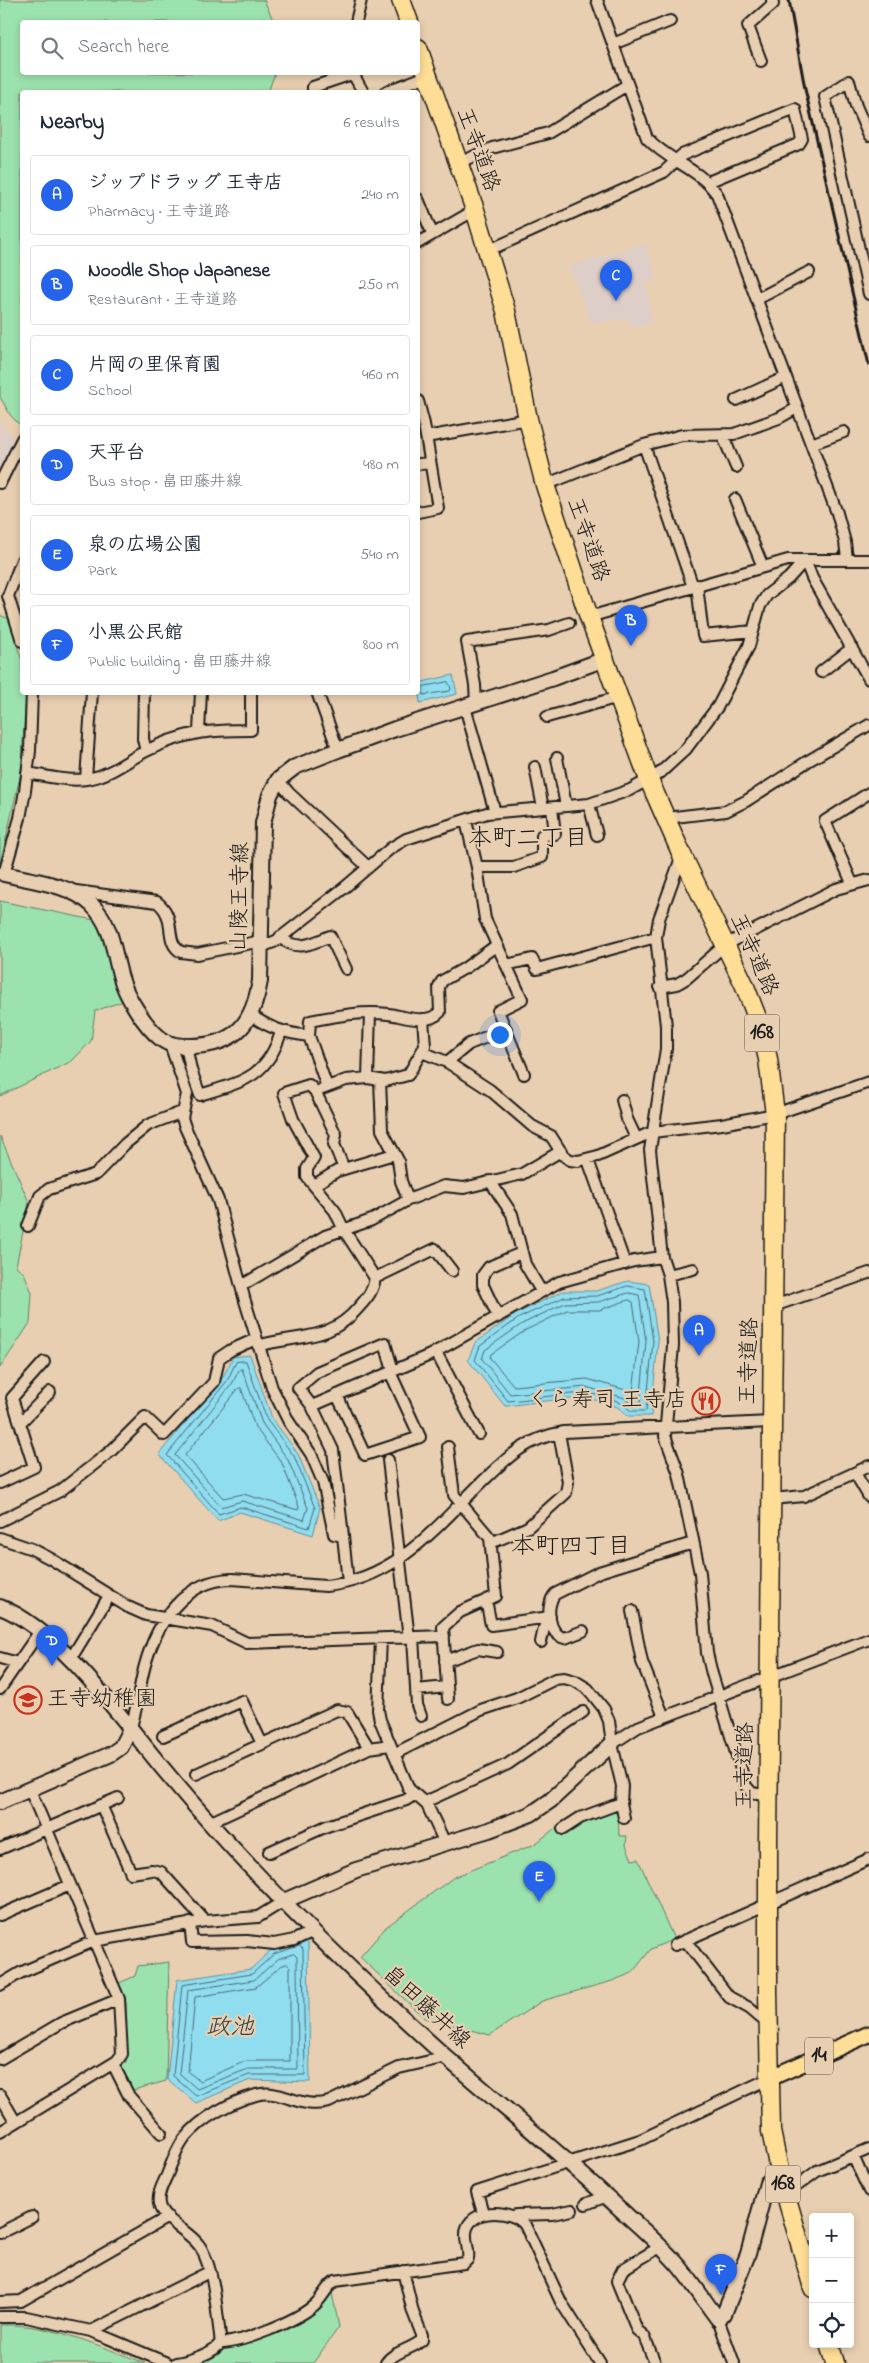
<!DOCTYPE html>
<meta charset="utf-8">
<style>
body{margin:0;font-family:"Indie Flower","Klee One",sans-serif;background:#f6f6f7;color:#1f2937}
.controls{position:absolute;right:15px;bottom:15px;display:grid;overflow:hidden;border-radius:5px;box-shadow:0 2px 8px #0003}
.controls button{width:45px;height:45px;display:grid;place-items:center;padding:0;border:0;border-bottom:1px solid #e0e1e3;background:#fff;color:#1f2937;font:25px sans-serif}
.you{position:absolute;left:499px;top:1034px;width:18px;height:18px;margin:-12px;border:4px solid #fff;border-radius:50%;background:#1a73e8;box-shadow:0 0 0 8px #1a73e833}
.badge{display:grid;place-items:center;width:32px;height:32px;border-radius:50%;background:#2563eb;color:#fff;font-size:16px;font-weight:700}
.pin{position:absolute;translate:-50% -41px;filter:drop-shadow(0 1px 2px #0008)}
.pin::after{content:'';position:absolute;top:26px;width:18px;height:15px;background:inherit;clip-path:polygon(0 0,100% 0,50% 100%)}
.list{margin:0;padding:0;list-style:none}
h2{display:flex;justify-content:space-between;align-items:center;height:65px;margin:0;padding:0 20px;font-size:21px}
h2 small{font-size:16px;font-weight:400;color:#747a83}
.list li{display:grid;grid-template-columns:32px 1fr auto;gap:15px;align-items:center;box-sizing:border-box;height:80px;margin:0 10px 10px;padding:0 10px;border:1px solid #e0e1e3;border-radius:5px}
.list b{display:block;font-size:19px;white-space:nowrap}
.list p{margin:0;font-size:16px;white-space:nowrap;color:#747a83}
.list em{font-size:16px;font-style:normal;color:#747a83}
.icon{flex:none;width:28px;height:28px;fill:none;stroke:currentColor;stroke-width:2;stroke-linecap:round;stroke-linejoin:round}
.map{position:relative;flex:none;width:869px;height:2363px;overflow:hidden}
.search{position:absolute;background:#fff;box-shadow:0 2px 8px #0003;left:20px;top:20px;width:400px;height:55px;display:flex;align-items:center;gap:12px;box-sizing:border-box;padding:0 18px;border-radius:5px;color:#747a83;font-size:19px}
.panel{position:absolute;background:#fff;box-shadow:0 2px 8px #0003;left:20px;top:90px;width:400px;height:605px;border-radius:5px}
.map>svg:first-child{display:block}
.built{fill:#decec8}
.green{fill:#9ce2ae;stroke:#5c7f65}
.water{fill:#90ddf0;stroke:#62909b}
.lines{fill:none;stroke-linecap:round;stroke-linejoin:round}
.shore{stroke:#4a6971;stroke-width:1}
.street-casing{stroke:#1c1c1c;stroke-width:14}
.secondary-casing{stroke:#1c1c1c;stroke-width:18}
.primary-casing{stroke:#1c1c1c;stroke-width:19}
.highway-casing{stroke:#1c1c1c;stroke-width:21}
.street{stroke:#e9cfb1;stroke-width:10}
.secondary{stroke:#e9cfb1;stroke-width:14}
.primary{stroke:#fedd96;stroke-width:15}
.highway{stroke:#fedd96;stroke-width:18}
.rail{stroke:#1c1c1c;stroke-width:3}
.labels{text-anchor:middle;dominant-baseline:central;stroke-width:4.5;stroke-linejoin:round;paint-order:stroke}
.shield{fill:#e9cfb1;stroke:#5a5249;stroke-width:1}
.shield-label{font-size:21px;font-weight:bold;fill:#1c1c1c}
.street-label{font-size:22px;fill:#1c1c1c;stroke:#e9cfb1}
.poi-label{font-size:22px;fill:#1c1c1c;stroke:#e9cfb1;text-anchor:end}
.neighbourhood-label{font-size:24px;fill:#1c1c1c;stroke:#e9cfb1}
.water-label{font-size:24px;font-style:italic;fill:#334346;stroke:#e9cfb1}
</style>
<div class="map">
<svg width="869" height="2363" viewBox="0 0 869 2363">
<rect width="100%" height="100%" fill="#e9cfb1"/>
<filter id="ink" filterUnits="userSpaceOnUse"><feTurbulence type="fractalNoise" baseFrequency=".02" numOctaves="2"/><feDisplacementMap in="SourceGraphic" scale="10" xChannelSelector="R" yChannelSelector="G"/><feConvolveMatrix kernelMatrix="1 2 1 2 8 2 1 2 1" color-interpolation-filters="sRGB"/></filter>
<g filter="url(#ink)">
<path class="built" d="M645,243l12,37 -11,3 6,41 -19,2 -6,-7 -36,4 -22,-57z
M0,419l13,20 -13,32z"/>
<path class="green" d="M0,0h264l10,22h-252v50l253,1 -7,19h-246v335l-11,-11 -11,-19z
M0,615l9,4 13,42v31l4,1 -5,79 -21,93z
M0,901l99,20 27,79 -31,11 -4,30 -19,20 -72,35z
M0,1136l29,66 -13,64 8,7 8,20 -2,30 -30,45z
M618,1808l1,28h8l-1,9 6,15 6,-1 36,80 -23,10 -19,24 -20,8 -70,20 -52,34 -66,-17 -64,-61 26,-30 68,-50 81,-33 24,-19 7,7 17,-11z
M169,1962l-3,119 -36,10 -14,-22 10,-6v-60l-9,-19 18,-8 3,-10z
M331,2288l8,39 -26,36h-115l25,-15 15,-1 18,-6 47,-22 21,-16z
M0,2325c51,-2 98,21 145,38h-145z"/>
<path class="water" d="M453,675l4,19 -37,9 -2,-20z
M628,1281l21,3 9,57 -7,75h-23c-24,-29 -89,-13 -123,-10l-37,-46 7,-17 41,-29 47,-23h33z
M250,1355l22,63 26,36 22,54 -7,27 -73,-23 -22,9 -59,-67 64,-77 10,-20z
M308,1939l2,143 -60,-2 -54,23 -29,-24 10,-99 74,-11 21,-20z"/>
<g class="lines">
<path class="shore" d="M448,682l3,6 -1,3 -27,4v-8z
M628,1286l17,3 8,52 -7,70h-15c-30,-30 -85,-12 -123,-10l-33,-41 5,-14 39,-28 45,-21 33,-1z
M629,1293l10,2 7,46 -6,64h-6l-9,-7 -39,-11 -76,7 -28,-35 3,-9 37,-26 43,-21 33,-1z
M629,1300l4,2 6,40 -6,50 -46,-13 -73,7 -24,-28 1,-4 35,-24 41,-20h32z
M246,1361l21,59 27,36 21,52 -6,20 -68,-21 -22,7 -52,-59 60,-74 9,-19z
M242,1369l20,54 26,37 20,48 -4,12 -62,-19 -21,6 -46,-52 57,-71 7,-14z
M241,1388l14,39 27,36 17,44 -1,3 -55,-16 -20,4 -38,-43 53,-66z
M300,1946l3,3 2,126h-56l-53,21 -23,-20 9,-91 70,-11 22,-20z
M294,1954l3,3 1,112h-50l-51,20 -18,-16 9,-83 66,-10 24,-21z
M287,1964l3,3v94h-44l-46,20 -12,-9 7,-75 61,-10 25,-21z"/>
<g class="street-casing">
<path id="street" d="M597,0l50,138c22,24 49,28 70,56l120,319 8,29 2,17
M356,22l5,-22
M613,44l57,-23
M761,61l-13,-35 25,-22 -1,-4
M352,72l11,20
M313,92v-5l39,-13
M385,92l42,-16
M869,136l-13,-30 -7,-25 -24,16 44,197
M457,164l35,-16 56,-15 79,-48
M418,199l14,34
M418,243l57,-33
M487,251l177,-79 18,-17 113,-46 7,30 -3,5 -91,38
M757,299l52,-27
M736,400l50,-23
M418,401l6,23 14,84 -20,4
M723,436l13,31
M426,437l102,-18
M811,444l33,-12
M644,445l49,142
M418,464l12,-1
M0,483l22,-44
M545,485l99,-40 38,-10 52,-1 45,-16 18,-10
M735,499l28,68
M22,560l-14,36 14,45
M697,585l6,51 50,-5
M589,617l199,-57h81
M821,672l31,-24
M144,692l-1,47 3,12
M317,692l21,58
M476,703l-1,-18 -8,-43 82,-12 20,-7
M465,707l30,105
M547,717l72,-20
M199,732l2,-40
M557,758l9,48
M535,767l8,41
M27,773c21,3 45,10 65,5 19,-4 35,-17 52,-26 39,-20 64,-22 107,-22v-38
M86,779l6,-87
M278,780l11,13 79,74
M589,804l8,31
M666,818l60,-7 20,-10 62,-40 61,-36
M466,821l11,46 8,52 37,80 -24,12 26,63
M682,855l-23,64 -3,18 10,89v23l-16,101 12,107 6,18 4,27 1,44 -8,90 14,38 21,99 7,80 5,21 34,112 6,7 17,3
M477,867h37l28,-10v-22l13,-1 -3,-26
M0,873l4,1 16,-56 5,-27 5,-40 2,-59
M852,883l-27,-62 44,-28
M76,891l81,11c21,16 6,39 24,50l16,2 64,-13
M280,937c16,15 32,7 50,-1l16,33
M261,947l15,-6 68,-53 47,-40 15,-9 81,-26 102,-9 41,-14 30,-17 26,-24 32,-43 31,-60 11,-40 7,-11 22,-17 16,-18 7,18 57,101
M506,965l26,-6 5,10 119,-32
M660,987l17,-3 10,-6 38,-33 111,-56 33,-9
M251,1015c19,14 35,18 58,21
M170,1044l17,50 -5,24 3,9 33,73 27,101 27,87 17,34 22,32 12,28 11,52 9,2 5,46
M186,1046l5,24 9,25c41,-13 67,-17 81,-63
M422,1052l25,10 43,28 42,36 19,10 12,19 7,5 8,1 20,-5 54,-24 70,-8 53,-10 94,-32
M447,1062l22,-18 37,-15
M368,1078l2,-65
M380,1080l2,50 16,30 3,21 7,19
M327,1087l-18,-51 1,-15c26,-5 51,-10 78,-7 16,2 39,12 52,-2l-1,-25 3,-6 23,-13 32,-23
M322,1089l24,-9 22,-2 17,3 23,-6 17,-29 -2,-27
M622,1100l5,19 9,19
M588,1160l37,104
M490,1181l22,33 13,50 16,27
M314,1185l23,-14 57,-17
M28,1226l12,-30 9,-7 47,-15 29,-30 23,-19 34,-13
M668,1275l25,-6
M375,1278l60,-29 17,22
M241,1286l84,-50 47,-16 36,-20 36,-14 20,2 58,-14 39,-23
M774,1306l95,-33
M498,1317l-15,-32v-10l6,-8 32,-14
M258,1346c39,-12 71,-3 101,-39 9,-10 14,-16 16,-29l-31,-48 -9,-19 -28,-34v-8l7,-11 -21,-39 -9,-26 25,-8 6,6 21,44 -2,9 10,25
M436,1352l43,82
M337,1395l28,60 55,-18 -30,-65
M312,1406l118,-51 129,-73 75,-21 28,-4
M20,1423l30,-31
M448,1447l6,48 36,43 6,58 -36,16 -17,15 5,72
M388,1460l21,178
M855,1473l14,24
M0,1483l34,-16 -22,-69 32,-36
M772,1499l32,-3 65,-30
M0,1521l60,-30 51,-40 34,-34 19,18 50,-53 5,-24 12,-8 25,-11
M343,1536l-10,-86 -21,-44 -14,-18 19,-16 68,-29 8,28
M0,1538l32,11 19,10 77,48 18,8 66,11 35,17 197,-7
M491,1543l37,-16 38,-34 2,-11 -9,-49
M486,1600l5,25 59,-8
M632,1611l10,51 22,55
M583,1631l-18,7c-17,-3 -20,-33 -10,-44l44,-22 94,-29
M413,1637l4,68 4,11
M381,1639l-3,71 2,10 29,69 18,16 18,38
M541,1642l3,-14 6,-11
M0,1658l18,5
M70,1660l39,-64
M445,1661l33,-12 19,3
M0,1689l40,-58
M416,1690l31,-3
M130,1729c8,-21 9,-43 15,-64 12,-43 39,-85 87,-86l94,7c68,-7 107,-55 153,-101 28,-27 45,-46 85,-53l206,-10
M163,1736l79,-35 20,43
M612,1744l26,-17 231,-88
M394,1754l87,-44 36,-12 38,-19 9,-1 11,3 13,8 16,20 5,12 3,23 10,42 -1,17 3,15
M196,1774l141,-64 10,2 22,36
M425,1802l83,-38 75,-52
M101,1805l30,68 21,-3 9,2 44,49
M209,1823l160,-75 21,-3
M563,1829l17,-11 41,-15
M0,1849l118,-51
M269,1852l58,-26 79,-26 8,-5
M0,1915l70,-30
M190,1923l2,19 55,-1 27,3 20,-4 20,-9
M685,1940l44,57 20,11 19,16
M675,1945l194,-86
M0,1985l20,-12 74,-32 111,-20 53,-4 26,-16
M0,2059l61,-36 58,-24
M113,2064l16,32 32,37
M0,2095l15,26
M0,2132l117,-71 5,-7 -3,-55 -89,-209
M853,2156l16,35
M786,2194l31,-23 52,-22
M586,2204l21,-8
M483,2213l-6,-21 163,-52 130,-62
M516,2215l36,-1 20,-4
M0,2233l32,-16
M0,2302l21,-1 147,-84
M0,2317h26l65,14 76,32
M718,2319l16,44
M91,2331l118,-59
M220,2343c22,0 75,-22 92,-36 10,-7 13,-19 23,-26l129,-18 4,-4c2,-11 -5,-20 -1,-31 8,-21 47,-18 58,-3l36,77 39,61
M176,2363c10,-1 39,-10 44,-20 1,-2 0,-5 0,-8 -4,-27 -5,-60 -18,-85 -8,-17 -40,-29 -43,-46 -2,-10 4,-20 8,-29 5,-13 10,-27 18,-37 17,-21 46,-36 71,-43 26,-7 43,15 73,7l70,-34 48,-11
M386,2363c8,-12 25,-13 36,-23v-5l-9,-23 -10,-41
M655,2363l-11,-27 -7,-6 -20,-49 6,-12 37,-22"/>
</g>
<g class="secondary-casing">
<path id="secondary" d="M4,874c29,7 66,10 88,31 21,21 21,46 29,73 5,18 24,48 39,60 9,8 20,8 32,8 45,-1 61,-24 68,-65l3,-158 7,-28 8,-15 17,-13 43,-17 57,-21 158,-51 52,-19
M0,1607c59,22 124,115 165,164 85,102 183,198 282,287 58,51 117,98 173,151 20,18 41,36 59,57 14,17 26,36 39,53l6,-5 24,-60 19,-71 13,-8
M0,1802l111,-48 10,-7 9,-18
M284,1901l72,-31 133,-40 42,-16 19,-13 62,-57"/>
</g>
<g class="primary-casing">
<path id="primary" d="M770,2078l99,-44"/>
</g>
<g class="highway-casing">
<path id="highway" d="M401,0l8,22
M418,48l57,162 31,101 22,108 17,66 44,132 60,163 33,75 62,129 16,41 8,34 7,55 -7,728v150l3,139 9,44 33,113
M829,2344l6,19"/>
</g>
<use href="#street" class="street"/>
<use href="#secondary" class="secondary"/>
<use href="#primary" class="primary"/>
<use href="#highway" class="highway"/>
<path class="rail" d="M789,0l16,89 64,276"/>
</g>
</g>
<defs>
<g id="restaurant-ring" transform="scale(1.4375)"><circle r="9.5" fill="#e9cfb1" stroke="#c8321e" stroke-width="1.5"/><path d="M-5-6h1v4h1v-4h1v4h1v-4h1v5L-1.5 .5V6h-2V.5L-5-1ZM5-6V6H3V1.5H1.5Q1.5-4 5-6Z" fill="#c8321e"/></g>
<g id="school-ring" transform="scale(1.4375)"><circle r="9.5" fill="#e9cfb1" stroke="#c8321e" stroke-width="1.5"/><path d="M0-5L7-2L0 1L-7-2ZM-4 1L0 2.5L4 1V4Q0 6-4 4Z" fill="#c8321e"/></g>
</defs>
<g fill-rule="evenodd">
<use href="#restaurant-ring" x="706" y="1401"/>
<use href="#school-ring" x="28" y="1700"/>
</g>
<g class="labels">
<g class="shield">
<rect x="744.5" y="1014.5" width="35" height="37" rx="4"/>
<rect x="805" y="2037.5" width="28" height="37" rx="4"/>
<rect x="765.5" y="2165.5" width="35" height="37" rx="4"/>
</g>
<g class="shield-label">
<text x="762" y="1033">168</text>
<text x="819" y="2056">14</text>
<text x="783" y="2184">168</text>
</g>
<g class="street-label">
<text transform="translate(477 150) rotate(70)">王寺道路</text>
<text transform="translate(587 540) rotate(71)">王寺道路</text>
<text transform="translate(241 897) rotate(-89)">山陵王寺線</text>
<text transform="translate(753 955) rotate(66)">王寺道路</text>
<text transform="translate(750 1361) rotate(-88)">王寺道路</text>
<text transform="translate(746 1766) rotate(-89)">王寺道路</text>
<text transform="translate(426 2008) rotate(43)">畠田藤井線</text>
</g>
<g class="poi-label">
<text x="687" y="1401">くら寿司 王寺店</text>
<text x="47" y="1700" text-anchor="start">王寺幼稚園</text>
</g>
<g class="neighbourhood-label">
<text x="528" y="839">本町二丁目</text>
<text x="571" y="1547">本町四丁目</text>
</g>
<g class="water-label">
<text x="230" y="2028">政池</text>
</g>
</g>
</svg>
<div class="controls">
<button>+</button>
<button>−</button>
<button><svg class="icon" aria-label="locate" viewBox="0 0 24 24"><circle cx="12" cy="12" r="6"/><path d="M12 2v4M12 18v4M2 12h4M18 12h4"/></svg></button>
</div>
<div class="you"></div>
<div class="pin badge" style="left:699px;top:1356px">A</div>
<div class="pin badge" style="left:631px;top:646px">B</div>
<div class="pin badge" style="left:616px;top:301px">C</div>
<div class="pin badge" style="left:52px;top:1666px">D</div>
<div class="pin badge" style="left:539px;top:1902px">E</div>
<div class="pin badge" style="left:721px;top:2295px">F</div>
<div class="search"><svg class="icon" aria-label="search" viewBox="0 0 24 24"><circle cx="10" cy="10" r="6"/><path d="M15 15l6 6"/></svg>Search here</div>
<section class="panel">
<h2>Nearby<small>6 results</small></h2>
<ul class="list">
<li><span class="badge">A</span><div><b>ジップドラッグ 王寺店</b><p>Pharmacy · 王寺道路</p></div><em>240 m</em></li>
<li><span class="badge">B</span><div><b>Noodle Shop Japanese</b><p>Restaurant · 王寺道路</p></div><em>250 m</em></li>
<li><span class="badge">C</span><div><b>片岡の里保育園</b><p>School</p></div><em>460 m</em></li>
<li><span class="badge">D</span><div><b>天平台</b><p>Bus stop · 畠田藤井線</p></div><em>480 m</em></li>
<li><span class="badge">E</span><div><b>泉の広場公園</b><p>Park</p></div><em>540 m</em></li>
<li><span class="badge">F</span><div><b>小黒公民館</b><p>Public building · 畠田藤井線</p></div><em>800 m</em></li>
</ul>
</section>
</div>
